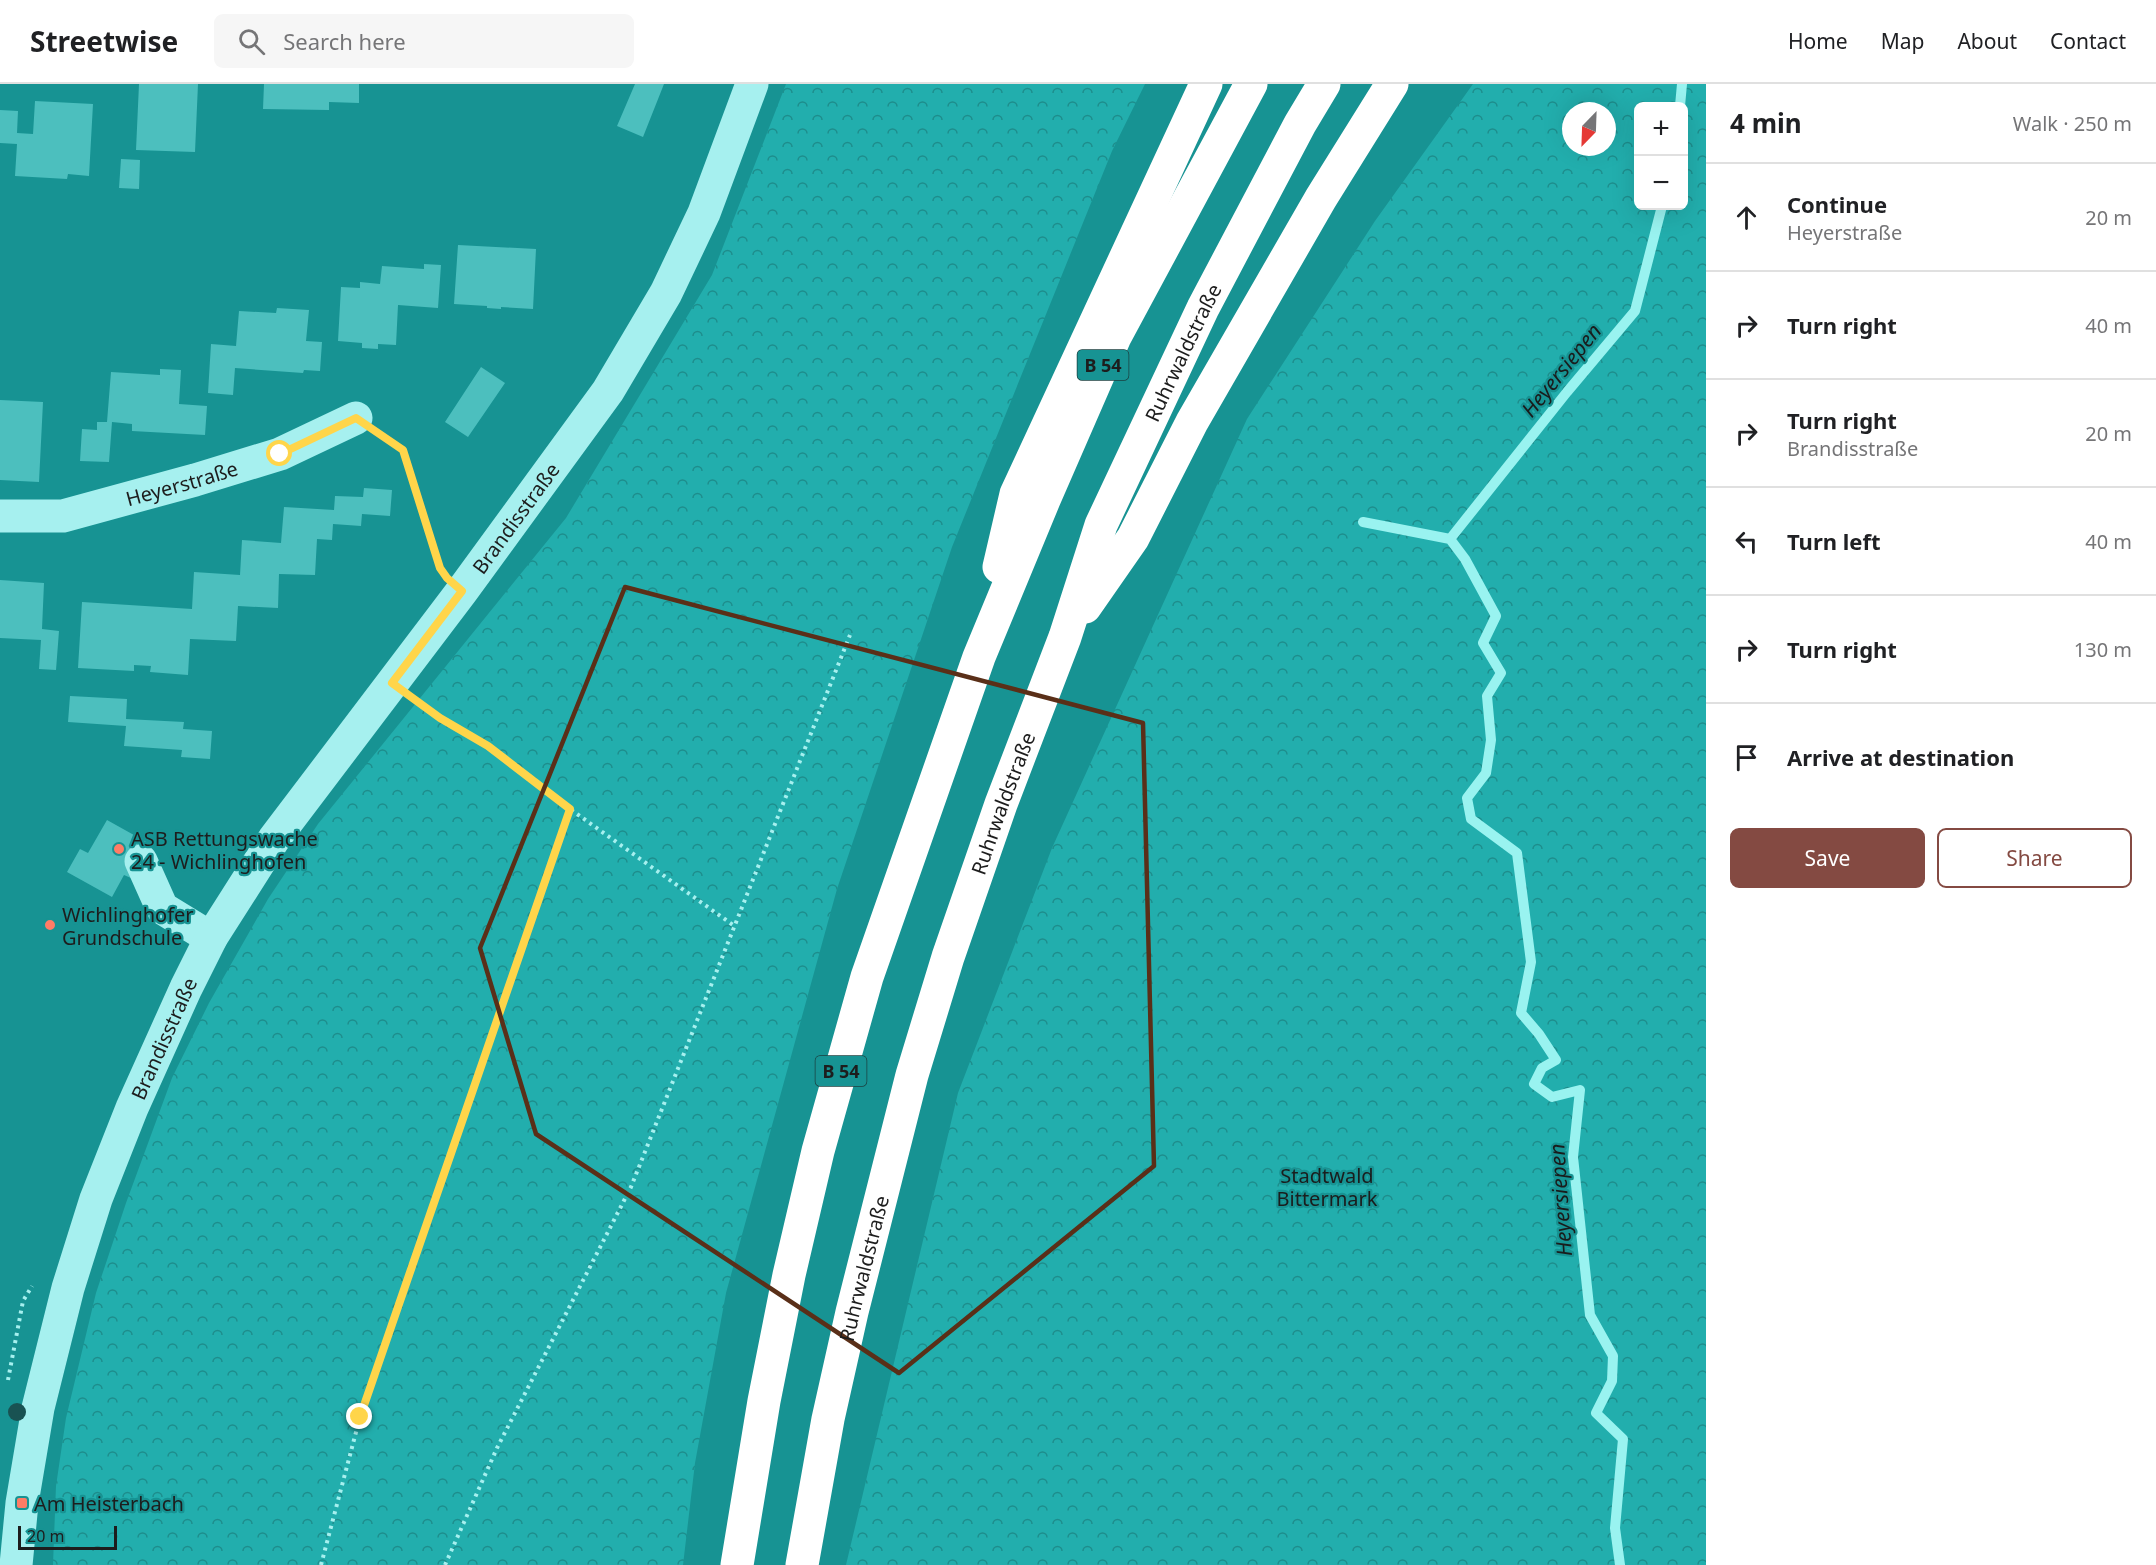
<!DOCTYPE html>
<meta charset="utf-8">
<style>
body{margin:0;font-family:"Noto Sans",sans-serif;background:#f6f6f6;color:#202124}
.controls{position:absolute;right:18px;top:18px;display:grid;overflow:hidden;border-radius:9px;box-shadow:0 6px 24px #0002}
.controls button{width:54px;height:54px;display:grid;place-items:center;padding:0;border:0;border-bottom:2px solid #e0e0e0;background:#fff;color:#202124;font:30px sans-serif}
.compass{position:absolute;left:1562px;top:18px;width:54px;height:54px;border-radius:50%;background:#fff;box-shadow:0 6px 24px #0002;rotate:203deg}
.scale{position:absolute;left:18px;bottom:15px;width:99px;box-sizing:border-box;padding-left:6px;border:3px solid #1d1d1d;border-top:0;font-size:16px;line-height:21px;white-space:nowrap;color:#1d1d1d;-webkit-text-stroke:4px #179393;paint-order:stroke}
.stop{position:absolute;width:18px;height:18px;margin:-14px;border:4px solid #ffd54a;border-radius:50%;background:#fff}
.stop.end{background:#ffd54a;border-color:#fff;box-shadow:0 2px 6px #0008}
.list{margin:0;padding:0;list-style:none}
h2{display:flex;justify-content:space-between;align-items:center;height:78px;margin:0;padding:0 24px;font-size:26px}
h2 small{font-size:20px;font-weight:400;color:#757577}
.list li{display:grid;grid-template-columns:39px 1fr auto;gap:18px;align-items:center;box-sizing:border-box;height:108px;padding:0 24px;border-top:2px solid #e0e0e0}
.list b{display:block;font-size:22px;white-space:nowrap}
.list p{margin:0;font-size:20px;white-space:nowrap;color:#757577}
.list em{font-size:20px;font-style:normal;color:#757577}
.actions{display:flex;gap:12px;padding:18px 24px}
.actions a{flex:1;padding:14px 0;border:2px solid #844a42;border-radius:9px;text-align:center;font-size:21px;color:#844a42}
.actions .main{background:#844a42;color:#fff}
.icon{flex:none;width:33px;height:33px;fill:none;stroke:currentColor;stroke-width:2;stroke-linecap:round;stroke-linejoin:round}
.map{position:relative;flex:none;width:1706px;height:1481px;overflow:hidden}
header{display:flex;align-items:center;gap:36px;box-sizing:border-box;height:84px;padding:0 30px;background:#fff;border-bottom:2px solid #e0e0e0}
header strong{font-size:28px}
nav{display:flex;gap:33px;margin-inline-start:auto;font-size:21px}
.search{width:420px;height:54px;background:#f6f6f6;display:flex;align-items:center;gap:15px;box-sizing:border-box;padding:0 21px;border-radius:9px;color:#757577;font-size:22px}
main{display:flex}
aside{flex:1;background:#fff}
.map>svg:first-child{display:block}
.forest{fill:url(#forest-crowns);fill-rule:evenodd}
.lines{fill:none;stroke-linecap:round;stroke-linejoin:round}
.stream{stroke:#99f3f0;stroke-width:10}
.building{fill:#4cbfbe}
.path{stroke:#a6f0ef;stroke-width:4;stroke-dasharray:3 4.5;stroke-linecap:butt}
.minor{stroke:#a6f0ef;stroke-width:33}
.highway{stroke:#fff;stroke-width:33}
.tree{fill:#195252}
.route{stroke:#ffd54a;stroke-width:8}
.marked{fill:none;stroke:#5a2f18;stroke-width:4.5;stroke-linejoin:round}
.poi-dot{fill:#ff7c66;stroke:#179393;stroke-width:2}
.labels{text-anchor:middle;dominant-baseline:central;stroke-width:4.5;stroke-linejoin:round;paint-order:stroke}
.shield{fill:#179393;stroke:#1b4040;stroke-width:1.5}
.shield-label{font-size:18px;font-weight:bold;fill:#1d1d1d}
.street-label{font-size:20px;fill:#1d1d1d;stroke:#179393}
.poi-label{font-size:20px;fill:#1d1d1d;stroke:#179393;text-anchor:start}
.park-label{font-size:20px;fill:#1a1d1d;stroke:#179393}
.water-label{font-size:21px;font-style:italic;fill:#191c1c;stroke:#179393}
</style>
<header>
<strong>Streetwise</strong>
<div class="search"><svg class="icon" aria-label="search" viewBox="0 0 24 24"><circle cx="10" cy="10" r="6"/><path d="M15 15l6 6"/></svg>Search here</div>
<nav><a>Home</a><a>Map</a><a>About</a><a>Contact</a></nav>
</header>
<main>
<div class="map">
<svg width="1706" height="1481" viewBox="0 0 1706 1481">
<defs>
<pattern id="forest-crowns" width="20" height="18" patternUnits="userSpaceOnUse" patternTransform="scale(1.5)"><rect width="20" height="18" fill="#22aead"/><path d="M2 6a3 3 0 1 1 6 0M12 15a3 3 0 1 1 6 0" fill="none" stroke="#1d8d8c"/></pattern>
</defs>
<rect width="100%" height="100%" fill="#179393"/>
<path class="forest" d="M786,0h359l-33,67 -160,396 -115,342 -111,404 -31,170 -12,102h-630l3,-79 10,-68 30,-125 30,-90 46,-125 37,-75 59,-104 50,-75 248,-306 146,-243z
M1473,0h233v1481h-860l112,-472 94,-245 195,-429 128,-198zM1638,22h46v100h-46zM1571,27h36v36h-36z"/>
<g class="lines">
<path class="stream" d="M1680,22l2,-22
M1363,438l87,17 15,20 31,57 -13,27 18,30 -14,23 4,44 -5,33 -19,25 4,21 46,34 14,109 -10,51 18,21 17,26 -14,8 -8,16 18,13 28,-7 -7,67 17,158 23,41 -1,25 -16,32 27,26 -8,89 5,37
M1450,455l117,-147 68,-81 27,-105"/>
</g>
<path class="building" d="M139,0h59l-3,68 -59,-2z
M264,0h95v19l-30,-1v8l-66,-1z
M635,0h29l-21,53 -26,-11z
M35,17l58,3 -4,72 -21,-2 -1,5 -52,-3 2,-32 -17,-1v-33l18,1 -1,22 16,1z
M121,75l19,1 -1,29 -20,-1z
M458,161l78,4 -3,60 -32,-2v2l-14,-1v-2l-33,-2z
M424,180l17,1 -3,43 -40,-3 -2,40 -18,-1v5l-16,-1v-5l-24,-2 3,-54 19,1v-6l20,2 2,-18 42,3z
M277,224l32,2 -3,31 16,1 -2,29 -16,-1 -1,3 -68,-5 -2,27 -25,-2 3,-49 25,2 3,-35 37,2z
M481,283l24,16 -37,54 -23,-15z
M160,285l21,1 -2,34 28,2 -2,29 -73,-4v-7l-20,-2 -3,40 -29,-1 2,-32 15,1v-8h10l4,-50 49,3z
M0,316l43,2 -4,80 -39,-2z
M364,404l28,2 -2,26 -28,-2 -1,12 -28,-2 -1,16 -15,-1 -2,36 -36,-1 -1,34 -40,-2 -2,35 -46,-2 -2,36 -38,-3 1,-6 -17,-1v6l-56,-3 4,-66 110,7 2,-37 46,3 2,-35 39,3 3,-36 50,3 1,-14 28,1z
M0,496l44,3 -2,46 17,2 -3,39 -17,-1 2,-29 -41,-2z
M70,612l57,3 -1,20 58,3 -1,7 29,2 -2,28 -29,-2 1,-7 -58,-4 2,-20 -58,-4z
M107,736l43,24 -19,34 -7,-3 -12,22 -45,-25 13,-23 8,4z"/>
<g class="lines">
<path class="path" d="M383,352l20,14 36,116
M418,618l22,16 48,28 82,63 163,116
M8,1296l15,-79 9,-15
M321,1481l39,-148 210,-608
M445,1481l52,-117 134,-261 219,-552"/>
<g class="minor">
<path id="s1" d="M0,432h63l132,-36 85,-26 76,-36"/>
<path d="M141,777l21,47 49,30"/>
<path id="s2" d="M16,1481l6,-62 16,-95 30,-120 28,-89 36,-91 54,-120 25,-50 63,-99 188,-248 146,-200 58,-98 38,-80 48,-129"/>
</g>
<g class="highway">
<path d="M999,483l17,-73 190,-410"/>
<path d="M1085,523l48,-69 59,-116 129,-224 71,-114"/>
<path d="M737,1481l27,-164 25,-126 29,-124 49,-174 112,-320 65,-157 71,-163 136,-253"/>
<path id="s3" d="M802,1481l26,-146 24,-107 60,-237 36,-118 53,-153 64,-167 36,-112 102,-217 97,-184 24,-40"/>
</g>
</g>
<circle class="tree" cx="17" cy="1328" r="9"/>
<g class="lines">
<path class="route" d="M280,370l76,-36 47,32 37,118 7,10 15,13 -70,92 48,35 48,28 82,63 -210,608"/>
</g>
<path class="marked" d="M625,503l518,136 11,443 -255,207 -363,-239 -56,-186z"/>
<g class="poi-dot">
<circle cx="119" cy="765" r="6"/>
<circle cx="50" cy="841" r="6"/>
<rect x="16" y="1413" width="12" height="12" rx="3"/>
</g>
<g class="labels">
<g class="shield">
<rect x="1077.5" y="266" width="51" height="30" rx="4.5"/>
<rect x="815.5" y="972" width="51" height="30" rx="4.5"/>
</g>
<g class="shield-label">
<text x="1103" y="281">B 54</text>
<text x="841" y="987">B 54</text>
</g>
<g class="street-label">
<text stroke="none"><textPath href="#s3" startOffset="1275">Ruhrwaldstraße</textPath></text>
<text stroke="none"><textPath href="#s1" startOffset="186">Heyerstraße</textPath></text>
<text stroke="none"><textPath href="#s2" startOffset="1180">Brandisstraße</textPath></text>
<text stroke="none"><textPath href="#s3" startOffset="789">Ruhrwaldstraße</textPath></text>
<text stroke="none"><textPath href="#s2" startOffset="550">Brandisstraße</textPath></text>
<text stroke="none"><textPath href="#s3" startOffset="303">Ruhrwaldstraße</textPath></text>
</g>
<g class="poi-label">
<text x="131" y="754">ASB Rettungswache<tspan x="131" dy="23">24 - Wichlinghofen</tspan></text>
<text x="62" y="830">Wichlinghofer<tspan x="62" dy="23">Grundschule</tspan></text>
<text x="34" y="1419">Am Heisterbach</text>
</g>
<g class="park-label">
<text x="1327" y="1091">Stadtwald<tspan x="1327" dy="23">Bittermark</tspan></text>
</g>
<g class="water-label">
<text transform="translate(1561 286) rotate(-51)">Heyersiepen</text>
<text transform="translate(1560 1116) rotate(-94)">Heyersiepen</text>
</g>
</g>
</svg>
<div class="controls">
<button>+</button>
<button>−</button>
</div>
<svg class="compass" viewBox="-18 -18 36 36"><path d="M0-13l5 13h-10z" fill="#e53935"/><path d="M0 13l5-13h-10z" fill="#757577"/></svg>
<div class="scale">20 m</div>
<div class="stop" style="left:280px;top:370px"></div>
<div class="stop end" style="left:360px;top:1333px"></div>
</div>
<aside>
<h2>4 min<small>Walk · 250 m</small></h2>
<ul class="list">
<li><svg class="icon" aria-label="ahead" viewBox="0 0 24 24"><path d="M12 20V5M6 11l6-6 6 6"/></svg><div><b>Continue</b><p>Heyerstraße</p></div><em>20 m</em></li>
<li><svg class="icon" aria-label="right" viewBox="0 0 24 24"><path d="M7 20v-9h11M14 6l5 5-5 5"/></svg><div><b>Turn right</b></div><em>40 m</em></li>
<li><svg class="icon" aria-label="right" viewBox="0 0 24 24"><path d="M7 20v-9h11M14 6l5 5-5 5"/></svg><div><b>Turn right</b><p>Brandisstraße</p></div><em>20 m</em></li>
<li><svg class="icon" aria-label="left" viewBox="0 0 24 24"><path d="M17 20v-9H6M10 6l-5 5 5 5"/></svg><div><b>Turn left</b></div><em>40 m</em></li>
<li><svg class="icon" aria-label="right" viewBox="0 0 24 24"><path d="M7 20v-9h11M14 6l5 5-5 5"/></svg><div><b>Turn right</b></div><em>130 m</em></li>
<li><svg class="icon" aria-label="arrive" viewBox="0 0 24 24"><path d="M6 21V4h12l-3 4 3 4H6"/></svg><div><b>Arrive at destination</b></div></li>
</ul>
<div class="actions"><a class="main">Save</a><a>Share</a></div>
</aside>
</main>
